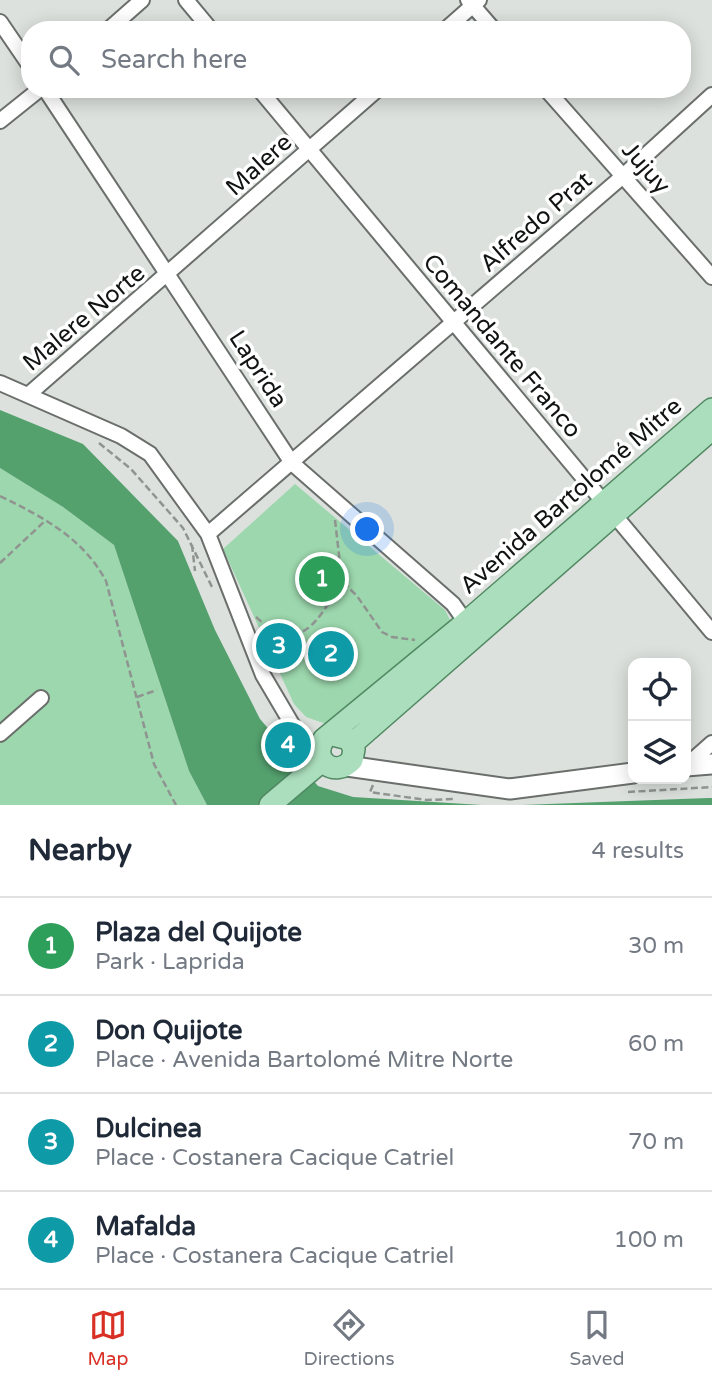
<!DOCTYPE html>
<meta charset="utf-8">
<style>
body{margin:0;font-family:"Varela Round",sans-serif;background:#f2f2f3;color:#1f2937}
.controls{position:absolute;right:21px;bottom:21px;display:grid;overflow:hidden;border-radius:14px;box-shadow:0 4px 18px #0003}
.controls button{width:63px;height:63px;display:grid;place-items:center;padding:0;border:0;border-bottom:2px solid #e0e1e3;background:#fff;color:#1f2937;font:35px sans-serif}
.you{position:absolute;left:368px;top:530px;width:24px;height:24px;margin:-18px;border:5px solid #fff;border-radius:50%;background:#1a73e8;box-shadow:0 0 0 10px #1a73e833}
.badge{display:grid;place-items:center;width:46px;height:46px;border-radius:50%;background:#d93025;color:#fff;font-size:23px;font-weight:700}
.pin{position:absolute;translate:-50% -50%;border:4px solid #fff;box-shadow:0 2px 7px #0006}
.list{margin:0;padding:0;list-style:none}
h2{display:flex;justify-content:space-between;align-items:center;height:91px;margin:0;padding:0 28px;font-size:30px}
h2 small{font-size:23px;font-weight:400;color:#747a83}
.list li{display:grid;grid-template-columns:46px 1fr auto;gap:21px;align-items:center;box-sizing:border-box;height:98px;padding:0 28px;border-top:2px solid #e0e1e3}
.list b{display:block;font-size:26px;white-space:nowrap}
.list p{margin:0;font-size:23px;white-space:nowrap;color:#747a83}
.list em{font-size:23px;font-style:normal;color:#747a83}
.icon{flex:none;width:38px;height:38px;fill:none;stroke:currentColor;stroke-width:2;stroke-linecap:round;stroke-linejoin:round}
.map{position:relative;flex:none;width:712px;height:805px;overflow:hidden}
.search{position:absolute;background:#fff;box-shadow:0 4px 18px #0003;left:21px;right:21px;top:21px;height:77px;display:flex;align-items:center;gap:18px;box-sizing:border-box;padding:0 24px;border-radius:28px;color:#747a83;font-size:26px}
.sheet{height:483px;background:#fff}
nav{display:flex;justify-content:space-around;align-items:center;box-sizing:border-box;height:98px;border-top:2px solid #e0e1e3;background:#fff;font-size:19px;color:#747a83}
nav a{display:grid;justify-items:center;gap:4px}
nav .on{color:#d93025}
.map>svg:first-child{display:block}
.green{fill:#9cd7ad}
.water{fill:#54a16e}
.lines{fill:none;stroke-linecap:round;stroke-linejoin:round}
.minor-casing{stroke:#6b6f6c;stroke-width:18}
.secondary-casing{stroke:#6b6f6c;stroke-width:23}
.primary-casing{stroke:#518963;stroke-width:24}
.path{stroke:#909491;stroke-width:2.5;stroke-dasharray:7 3.5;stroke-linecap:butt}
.minor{stroke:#fff;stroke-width:14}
.secondary{stroke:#fff;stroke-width:19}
.primary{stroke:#abdebc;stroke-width:21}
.labels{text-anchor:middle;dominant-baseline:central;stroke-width:7;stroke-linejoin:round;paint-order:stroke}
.street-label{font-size:24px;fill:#111312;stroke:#fff}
</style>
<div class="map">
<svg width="712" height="805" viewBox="0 0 712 805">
<rect width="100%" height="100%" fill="#dce1dd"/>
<path class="green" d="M0,468l63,39 51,38 75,226 18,34h-207z
M295,484l150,126 8,16 -121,100 -26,-9 -12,-13 -71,-155z"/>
<path class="water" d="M0,410l83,34 95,97 37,89 45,89 58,67 35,11 129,8h-275l-18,-34 -75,-226 -51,-38 -63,-39z
M708,798h4v7h-190z"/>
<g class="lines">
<g class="minor-casing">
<path id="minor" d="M186,0l25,30
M468,0l26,30
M0,22l30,44
M108,30l34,-30
M445,30l34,-30
M45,89l247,374 161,141 17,24
M259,89l453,543
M546,89l166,188
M0,121l40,-32
M0,383l121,53 29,18 58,80 55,141 33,56 24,24
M28,395l350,-306
M208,534l415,-358 89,-81
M0,734l41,-36
M686,766l26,-23"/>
</g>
<g class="secondary-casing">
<path id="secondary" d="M347,766l163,23 123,-16
M686,766l26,-2"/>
</g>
<g class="primary-casing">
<path id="primary" d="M333,735l16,4 5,10 -2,11c-17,19 -42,0 -28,-21l141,-116 247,-214
M352,744l360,-315
M270,805l52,-44"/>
</g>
<path class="path" d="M99,443l32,26 52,59 29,59
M0,496c43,21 83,42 106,85l48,183 22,41
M335,520l7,61 15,15 25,36 10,5 23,3
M192,545l3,26
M0,563l46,-43
M256,617c45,41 63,2 86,-36
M137,697l20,-7
M373,785l-3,7 56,8 27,-1
M628,792l84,-5"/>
<use href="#minor" class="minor"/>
<use href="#secondary" class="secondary"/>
<use href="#primary" class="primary"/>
</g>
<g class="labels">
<g class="street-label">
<text transform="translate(259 165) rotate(-42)">Malere</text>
<text transform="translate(646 168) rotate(49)">Jujuy</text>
<text transform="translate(536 222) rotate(-41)">Alfredo Prat</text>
<text transform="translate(84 318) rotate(-40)">Malere Norte</text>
<text transform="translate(502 346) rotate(50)">Comandante Franco</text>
<text transform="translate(258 369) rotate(57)">Laprida</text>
<text transform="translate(571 496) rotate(-41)">Avenida Bartolomé Mitre</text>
</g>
</g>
</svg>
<div class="controls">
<button><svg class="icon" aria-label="locate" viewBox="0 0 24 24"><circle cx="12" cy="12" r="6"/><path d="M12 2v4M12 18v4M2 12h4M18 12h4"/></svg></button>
<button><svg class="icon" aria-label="layers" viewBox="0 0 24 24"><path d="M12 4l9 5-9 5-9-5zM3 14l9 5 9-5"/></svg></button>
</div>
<div class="you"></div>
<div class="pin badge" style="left:322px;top:579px;background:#2e9e5b">1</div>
<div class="pin badge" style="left:331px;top:654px;background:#0f9aa8">2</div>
<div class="pin badge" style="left:279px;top:646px;background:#0f9aa8">3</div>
<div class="pin badge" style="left:288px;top:745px;background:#0f9aa8">4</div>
<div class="search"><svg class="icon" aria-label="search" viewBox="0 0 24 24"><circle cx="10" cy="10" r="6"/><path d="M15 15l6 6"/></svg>Search here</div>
</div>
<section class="sheet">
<h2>Nearby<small>4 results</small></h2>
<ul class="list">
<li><span class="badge" style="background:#2e9e5b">1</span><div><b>Plaza del Quijote</b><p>Park · Laprida</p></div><em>30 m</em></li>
<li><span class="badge" style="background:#0f9aa8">2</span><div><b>Don Quijote</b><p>Place · Avenida Bartolomé Mitre Norte</p></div><em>60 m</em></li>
<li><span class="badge" style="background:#0f9aa8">3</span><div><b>Dulcinea</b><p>Place · Costanera Cacique Catriel</p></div><em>70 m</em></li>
<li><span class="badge" style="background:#0f9aa8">4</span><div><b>Mafalda</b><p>Place · Costanera Cacique Catriel</p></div><em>100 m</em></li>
</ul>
</section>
<nav>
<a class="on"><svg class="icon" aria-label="map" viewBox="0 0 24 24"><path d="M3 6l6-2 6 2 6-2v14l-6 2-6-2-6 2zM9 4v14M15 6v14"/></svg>Map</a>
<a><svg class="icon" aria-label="directions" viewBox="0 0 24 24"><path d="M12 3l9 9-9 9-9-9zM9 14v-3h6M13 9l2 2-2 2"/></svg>Directions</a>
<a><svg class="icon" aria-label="saved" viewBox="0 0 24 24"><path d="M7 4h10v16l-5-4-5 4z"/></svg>Saved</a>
</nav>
